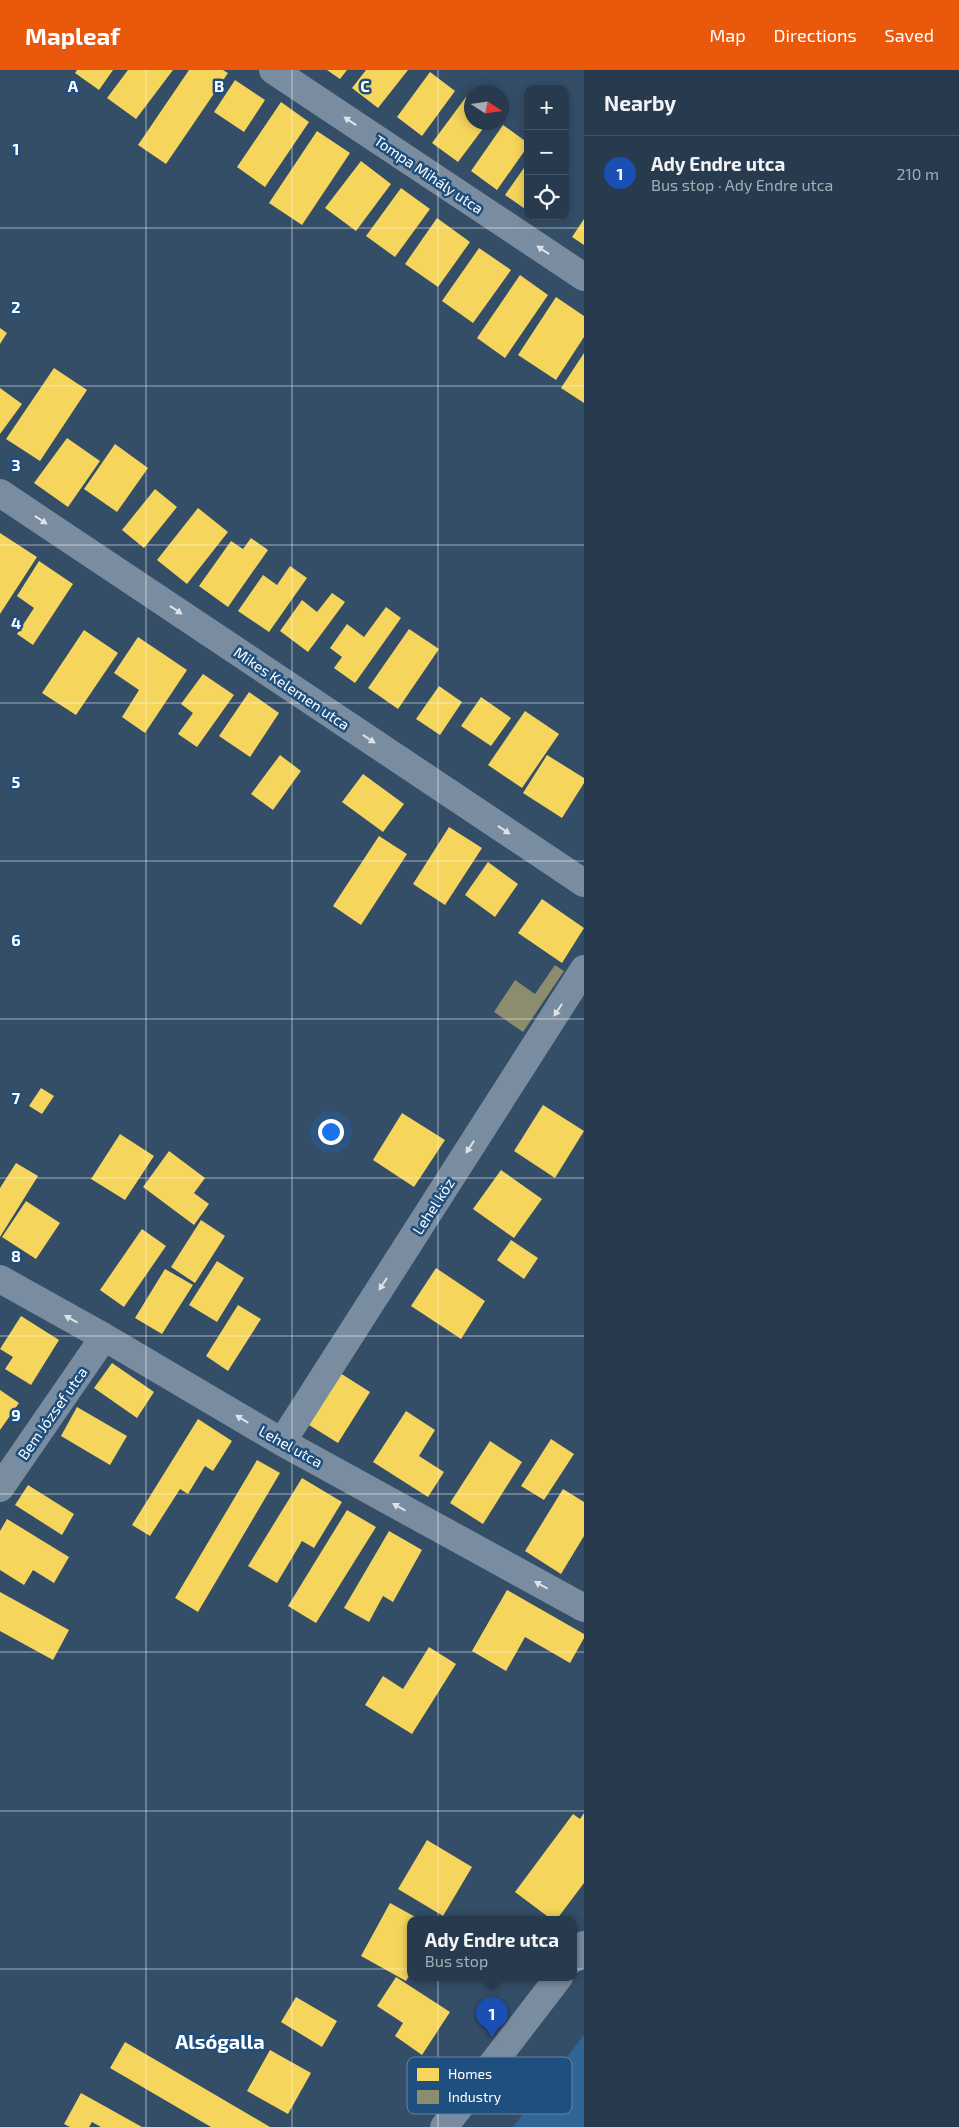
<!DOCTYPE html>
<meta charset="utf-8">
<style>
body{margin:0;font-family:"Exo 2",sans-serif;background:#2f4155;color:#f1f3f6}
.controls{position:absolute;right:15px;top:15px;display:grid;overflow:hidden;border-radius:10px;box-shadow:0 2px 12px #0003}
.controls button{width:45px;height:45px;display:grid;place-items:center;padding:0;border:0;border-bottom:1px solid #435466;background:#273a4e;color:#f1f3f6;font:25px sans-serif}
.compass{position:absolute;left:464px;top:15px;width:45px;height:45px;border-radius:50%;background:#273a4e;box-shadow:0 2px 12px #0003;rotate:102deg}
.you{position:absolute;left:330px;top:1061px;width:18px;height:18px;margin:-12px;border:4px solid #fff;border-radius:50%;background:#1a73e8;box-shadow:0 0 0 8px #1a73e833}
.badge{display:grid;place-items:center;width:32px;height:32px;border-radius:50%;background:#ea580c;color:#fff;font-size:16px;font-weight:700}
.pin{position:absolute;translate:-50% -41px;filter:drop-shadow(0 1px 2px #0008)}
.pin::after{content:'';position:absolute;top:26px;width:18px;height:15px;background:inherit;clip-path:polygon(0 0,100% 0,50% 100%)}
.popup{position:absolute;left:407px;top:1846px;width:170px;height:65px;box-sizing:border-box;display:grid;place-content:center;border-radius:10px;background:#273a4e;filter:drop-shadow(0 1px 4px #0005);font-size:16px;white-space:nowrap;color:#a4adb6}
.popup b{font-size:19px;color:#f1f3f6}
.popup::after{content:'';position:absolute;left:50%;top:100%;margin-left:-10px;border:10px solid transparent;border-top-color:#273a4e}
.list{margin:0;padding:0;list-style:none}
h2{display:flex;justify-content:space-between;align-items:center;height:65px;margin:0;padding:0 20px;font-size:21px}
h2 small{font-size:16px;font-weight:400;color:#a4adb6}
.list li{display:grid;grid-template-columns:32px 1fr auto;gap:15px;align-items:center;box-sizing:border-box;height:75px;padding:0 20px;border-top:1px solid #435466}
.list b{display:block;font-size:19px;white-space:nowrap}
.list p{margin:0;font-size:16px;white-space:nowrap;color:#a4adb6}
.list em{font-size:16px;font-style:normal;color:#a4adb6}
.icon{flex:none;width:28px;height:28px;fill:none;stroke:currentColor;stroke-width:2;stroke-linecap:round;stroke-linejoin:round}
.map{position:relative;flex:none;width:584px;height:2057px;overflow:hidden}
header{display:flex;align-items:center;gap:30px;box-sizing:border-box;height:70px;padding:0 25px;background:#ea580c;color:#fff}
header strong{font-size:24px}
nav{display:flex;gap:28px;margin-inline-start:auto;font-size:18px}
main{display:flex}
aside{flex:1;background:#273a4e}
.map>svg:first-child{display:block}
.green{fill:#316596}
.homes{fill:#f6d55c}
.industry{fill:#8c8c6e}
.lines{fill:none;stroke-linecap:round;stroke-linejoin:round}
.street{stroke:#7a8c9f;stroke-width:28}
.oneway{fill:#dee2e7}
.grid{fill:none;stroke:#fff;stroke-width:1;stroke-opacity:0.55}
.labels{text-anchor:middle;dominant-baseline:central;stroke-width:5;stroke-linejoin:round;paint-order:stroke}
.street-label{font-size:15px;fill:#fff;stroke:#1e4f7e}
.district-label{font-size:20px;font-weight:bold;fill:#fff;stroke:#1e4f7e}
.key{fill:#1e4f7e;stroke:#6284a5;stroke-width:1}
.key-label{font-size:14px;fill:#fff}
.grid-label{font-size:16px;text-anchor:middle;font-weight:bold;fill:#fff;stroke:#1e4f7e;stroke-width:5;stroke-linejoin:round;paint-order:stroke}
</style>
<header>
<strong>Mapleaf</strong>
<nav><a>Map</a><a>Directions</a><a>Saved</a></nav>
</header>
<main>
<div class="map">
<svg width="584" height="2057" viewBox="0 0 584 2057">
<rect width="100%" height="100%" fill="#344e68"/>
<path class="green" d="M584,1965v92h-71z"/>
<path class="homes" d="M77,0h36l-14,20 -24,-17z
M128,0h45l-37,49 -29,-21z
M189,0h34l5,3 -62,91 -28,-19z
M327,0h20l-7,9z
M366,0h42l-30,38 -26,-20z
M430,2l25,19 -33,45 -25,-19z
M235,10l30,20 -21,32 -30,-20z
M466,27l6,4v21h16l-30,40 -26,-19z
M281,32l28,20 -44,65 -28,-20z
M503,55l25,18v3l-31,44 -26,-19z
M317,61l33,22 -48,72 -33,-22z
M361,91l30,23 -35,47 -31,-23z
M528,92v49l-23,-16z
M401,118l29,21 -35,48 -29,-21z
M437,148l33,24 -32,45 -33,-23z
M584,149v26l-12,-8z
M479,178l32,22 -38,53 -31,-22z
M520,205l28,20 -43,63 -28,-20z
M556,227l28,19v21l-28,43 -38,-25z
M0,258l7,5 -7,11z
M584,283v50l-23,-15z
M54,298l33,22 -47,71 -34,-22z
M0,318l22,16 -22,30z
M67,368l33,23 -32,46 -34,-24z
M115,374l33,24 -31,44 -33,-23z
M155,419l22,18 -33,41 -22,-18z
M198,438l30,24 -41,52 -30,-24z
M0,463l37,24 -37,57z
M251,468l17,12 -40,57 -29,-21 32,-45 12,8z
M39,491l34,23 -40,61 -16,-11 17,-26 -17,-12z
M290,496l17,12 -38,54 -31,-21 25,-36 14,10z
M332,523l13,9 -37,50 -28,-21 22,-31 15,12z
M386,537l15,11 -46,65 -21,-15 8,-11 -12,-9 17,-24 17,13z
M409,559l30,20 -41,60 -30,-21z
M84,560l34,23 -42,62 -34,-22z
M138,567l49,33 -42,63 -23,-16 17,-27 -25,-17z
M203,604l31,21 -37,52 -19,-13 15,-21 -12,-9z
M439,616l23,16 -22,33 -24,-16z
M249,622l30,21 -29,44 -31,-21z
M481,627l30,21 -20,28 -30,-20z
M525,641l34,23 -37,54 -34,-23z
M280,685l21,16 -28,39 -22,-16z
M547,685l37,23v5l-22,35 -39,-25z
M363,704l41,30 -21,28 -41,-30z
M449,757l33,21 -37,57 -32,-21z
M379,766l28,18 -46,71 -28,-19z
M488,792l30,22 -23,33 -30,-22z
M542,829l42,29 -22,35 -44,-30z
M41,1018l13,8 -12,18 -13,-8z
M543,1035l41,26 -29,47 -41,-27z
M402,1043l43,27 -31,47 -41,-27z
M120,1064l34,22 -29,44 -34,-21z
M169,1081l36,27 -11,15 15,11 -15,21 -51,-38z
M16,1093l22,13 -38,61v-49z
M501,1100l41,29 -28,39 -41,-29z
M26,1131l34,22 -24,36 -34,-22z
M201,1150l24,16 -30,47 -24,-16z
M142,1159l24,17 -42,61 -24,-17z
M511,1170l27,18 -14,21 -27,-19z
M217,1191l27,17 -27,44 -28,-17z
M436,1198l49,33 -24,38 -50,-33z
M165,1199l28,16 -31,49 -27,-16z
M238,1235l23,14 -33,52 -22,-15z
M21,1246l38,24 -28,45 -26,-16 8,-12 -13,-8z
M112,1293l42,29 -17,26 -43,-30z
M340,1303l30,19 -32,51 -29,-18z
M0,1320l19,13 -19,27z
M77,1337l50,29 -17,29 -49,-29z
M406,1341l29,19 -16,26 25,16 -16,25 -55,-35z
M198,1349l34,22 -19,30 -8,-5 -17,28 -8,-5 -30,47 -18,-11z
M551,1369l23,15 -30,46 -23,-14z
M490,1371l32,21 -39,62 -33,-21z
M257,1390l23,13 -82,139 -23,-14z
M302,1408l40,24 -28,46 -12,-7 -25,42 -29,-17z
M28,1415l46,29 -12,21 -47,-30z
M563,1419l21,13v34l-23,38 -36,-23z
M347,1440l29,17 -60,96 -28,-17z
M7,1449l62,38 -15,26 -21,-13 -9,15 -24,-15v-39z
M389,1461l33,19 -29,52 -10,-6 -14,26 -25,-14z
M507,1520l77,44v4l-14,25 -45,-26 -19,34 -34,-20z
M0,1522l69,38 -16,30 -53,-29z
M429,1577l27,17 -44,70 -47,-29 18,-29 20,13z
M584,1743v70l-27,36h-6l-36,-27 58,-78 7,5z
M427,1770l45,27 -29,49 -45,-27z
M390,1833l29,16h-8v53l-5,9 -45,-25z
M396,1907l54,35 -28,43 -27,-19 8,-13 -26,-17z
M296,1927l41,24 -15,26 -41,-25z
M125,1972l145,85h-59l-101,-59z
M270,1980l41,23 -23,41 -41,-23z
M81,2023l61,34h-41l-9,-5 -3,5h-19l-6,-3z"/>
<path class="industry" d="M555,895l9,6 -41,61 -29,-20 21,-32 20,14z"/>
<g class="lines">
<path class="street" d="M273,0l311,207
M0,423l584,390
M0,1209l104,58 178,105 302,166
M282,1372l302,-473
M0,1418l104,-151
M573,1889l11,-14
M444,2057l115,-150"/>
</g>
<defs><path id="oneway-solid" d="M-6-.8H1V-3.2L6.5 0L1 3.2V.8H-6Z" transform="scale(1.25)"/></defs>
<g class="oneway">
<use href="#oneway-solid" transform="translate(350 51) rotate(-146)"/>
<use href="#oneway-solid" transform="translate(543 180) rotate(-146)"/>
<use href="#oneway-solid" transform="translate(41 450) rotate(34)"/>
<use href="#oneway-solid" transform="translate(176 540) rotate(34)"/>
<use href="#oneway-solid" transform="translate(369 669) rotate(34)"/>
<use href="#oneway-solid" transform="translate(504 760) rotate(34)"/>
<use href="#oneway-solid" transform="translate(558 940) rotate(123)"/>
<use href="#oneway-solid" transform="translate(470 1077) rotate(123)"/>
<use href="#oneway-solid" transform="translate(383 1214) rotate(123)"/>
<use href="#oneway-solid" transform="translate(71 1249) rotate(-151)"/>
<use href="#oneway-solid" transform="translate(242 1349) rotate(-149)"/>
<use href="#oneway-solid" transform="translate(399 1437) rotate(-151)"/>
<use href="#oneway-solid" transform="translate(541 1515) rotate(-151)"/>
</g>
<path class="grid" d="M146,0v2057M292,0v2057M438,0v2057M0,158h584M0,316h584M0,475h584M0,633h584M0,791h584M0,949h584M0,1108h584M0,1266h584M0,1424h584M0,1582h584M0,1741h584M0,1899h584"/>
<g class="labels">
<g class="street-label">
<text transform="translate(429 104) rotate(34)">Tompa Mihály utca</text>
<text transform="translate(292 618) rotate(34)">Mikes Kelemen utca</text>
<text transform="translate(433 1136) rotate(-57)">Lehel köz</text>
<text transform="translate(52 1343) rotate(-55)">Bem József utca</text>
<text transform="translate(291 1376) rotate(29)">Lehel utca</text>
</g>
<g class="district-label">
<text x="220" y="1971">Alsógalla</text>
</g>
</g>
<rect x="407" y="1987" width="165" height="57" rx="8" class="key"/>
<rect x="417" y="1998" width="22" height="13" fill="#f6d55c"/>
<rect x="417" y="2020" width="22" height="14" fill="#8c8c6e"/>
<g class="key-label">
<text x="448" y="2009">Homes</text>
<text x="448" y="2032">Industry</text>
</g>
<g class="grid-label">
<text x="73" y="22">A</text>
<text x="219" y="22">B</text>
<text x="365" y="22">C</text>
<text x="16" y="85">1</text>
<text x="16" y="243">2</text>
<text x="16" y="401">3</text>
<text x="16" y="559">4</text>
<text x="16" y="718">5</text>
<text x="16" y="876">6</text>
<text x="16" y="1034">7</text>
<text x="16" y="1192">8</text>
<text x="16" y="1351">9</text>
</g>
</svg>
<div class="controls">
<button>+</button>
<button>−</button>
<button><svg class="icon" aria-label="locate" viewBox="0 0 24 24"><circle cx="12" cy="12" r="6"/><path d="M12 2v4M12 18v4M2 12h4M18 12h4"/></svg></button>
</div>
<svg class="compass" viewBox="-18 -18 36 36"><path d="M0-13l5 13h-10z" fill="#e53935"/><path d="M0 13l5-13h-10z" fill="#a4adb6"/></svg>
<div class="you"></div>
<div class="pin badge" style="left:492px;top:1968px;background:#1a4fb4">1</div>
<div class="popup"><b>Ady Endre utca</b>Bus stop</div>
</div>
<aside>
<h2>Nearby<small></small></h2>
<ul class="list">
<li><span class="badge" style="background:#1a4fb4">1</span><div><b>Ady Endre utca</b><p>Bus stop · Ady Endre utca</p></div><em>210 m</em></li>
</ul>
</aside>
</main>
